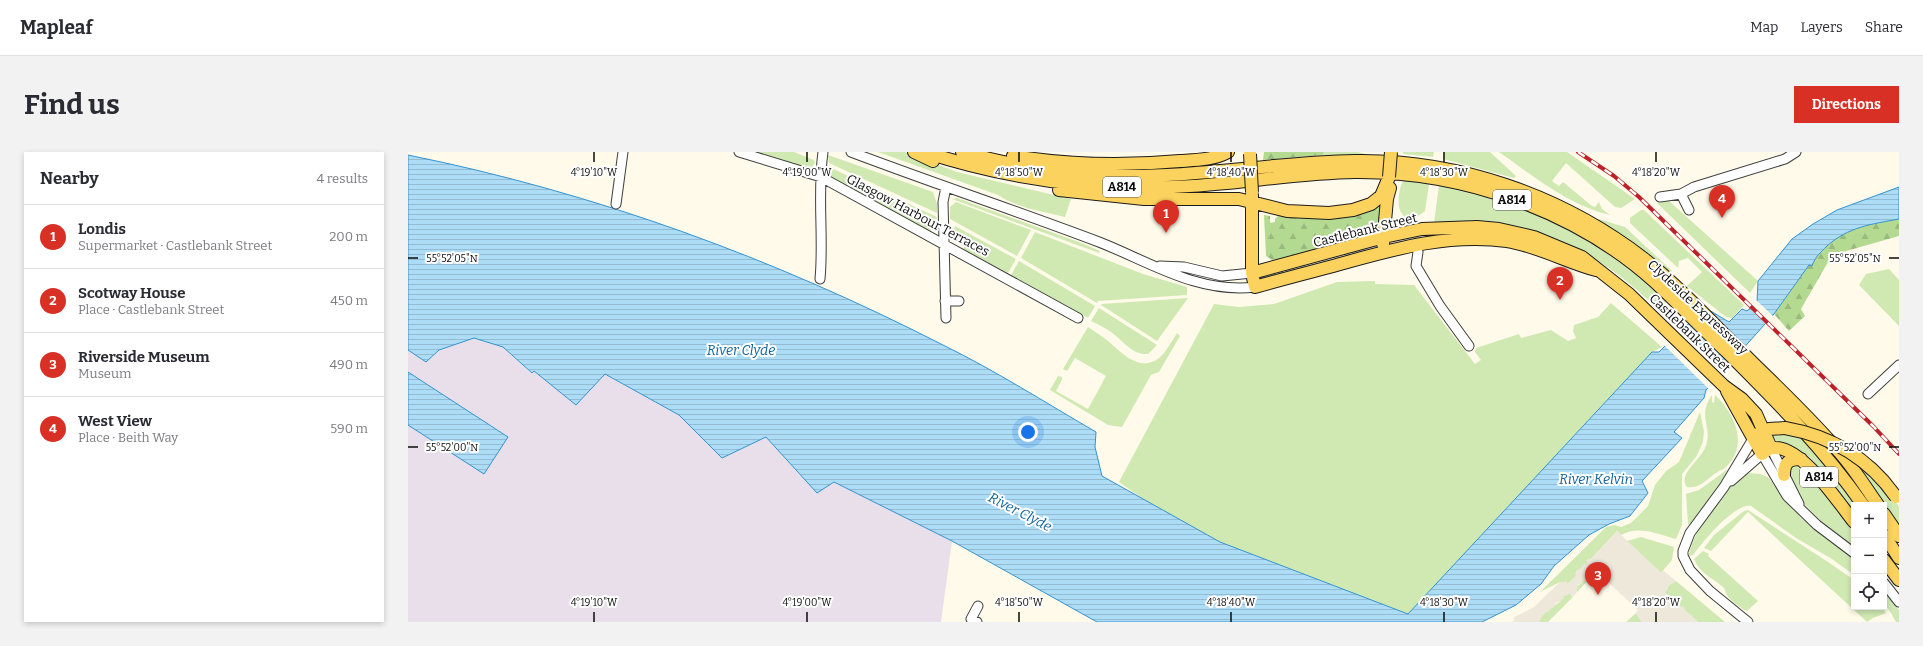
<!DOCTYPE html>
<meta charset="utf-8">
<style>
body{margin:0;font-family:Bitter,serif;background:#f2f2f3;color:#2b2b33}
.controls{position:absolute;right:12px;bottom:12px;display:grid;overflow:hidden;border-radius:0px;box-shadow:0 2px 6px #0003}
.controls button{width:36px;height:36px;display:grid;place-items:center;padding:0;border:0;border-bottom:1px solid #e1e1e2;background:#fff;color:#2b2b33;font:20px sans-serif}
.you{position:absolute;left:620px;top:280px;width:14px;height:14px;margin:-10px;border:3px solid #fff;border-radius:50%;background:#1a73e8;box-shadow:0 0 0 6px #1a73e833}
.badge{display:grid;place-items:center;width:26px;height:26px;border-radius:50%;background:#d93025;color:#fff;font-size:13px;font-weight:700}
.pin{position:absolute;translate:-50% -33px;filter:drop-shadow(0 1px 2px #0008)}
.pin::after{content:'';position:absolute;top:21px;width:14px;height:12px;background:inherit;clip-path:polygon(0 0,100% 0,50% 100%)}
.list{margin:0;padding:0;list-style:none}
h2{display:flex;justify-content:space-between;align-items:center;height:52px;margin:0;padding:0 16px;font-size:17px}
h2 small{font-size:13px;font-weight:400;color:#7c7c81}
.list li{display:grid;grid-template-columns:26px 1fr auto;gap:12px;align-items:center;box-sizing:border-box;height:64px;padding:0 16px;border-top:1px solid #e1e1e2}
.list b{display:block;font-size:15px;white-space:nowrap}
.list p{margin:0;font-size:13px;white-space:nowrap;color:#7c7c81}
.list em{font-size:13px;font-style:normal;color:#7c7c81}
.icon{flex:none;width:22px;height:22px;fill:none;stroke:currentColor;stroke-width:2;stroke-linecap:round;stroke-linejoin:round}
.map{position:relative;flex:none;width:1491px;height:470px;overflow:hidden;border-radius:0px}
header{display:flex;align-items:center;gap:24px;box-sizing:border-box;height:56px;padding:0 20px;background:#fff;border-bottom:1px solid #e1e1e2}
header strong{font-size:19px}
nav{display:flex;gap:22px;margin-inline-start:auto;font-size:14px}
.intro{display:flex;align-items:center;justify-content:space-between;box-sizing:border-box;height:96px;padding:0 24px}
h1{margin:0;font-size:28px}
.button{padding:10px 18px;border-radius:0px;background:#d93025;color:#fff;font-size:14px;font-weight:700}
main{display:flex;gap:24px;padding:0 24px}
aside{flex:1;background:#fff;border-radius:0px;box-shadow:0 2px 6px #0003}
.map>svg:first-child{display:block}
.industrial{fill:#e9dfeb}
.grass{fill:#d0e9b3}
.forest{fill:url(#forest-firs)}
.plaza{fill:#ede8da}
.water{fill:url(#water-rules);stroke:#3393cf}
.pier{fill:#fffae9}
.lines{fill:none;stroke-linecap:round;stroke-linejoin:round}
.minor-casing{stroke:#3e3e3e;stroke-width:11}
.major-casing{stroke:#1c1c1c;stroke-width:14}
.minor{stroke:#fff;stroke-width:9}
.major{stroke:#fbd25d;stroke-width:12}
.rail-casing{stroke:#bd222b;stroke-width:4}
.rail{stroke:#fff;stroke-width:2.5;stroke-dasharray:8;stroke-linecap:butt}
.major-bridge-casing{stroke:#1c1c1c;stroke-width:14;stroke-linecap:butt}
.major-bridge{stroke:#fbd25d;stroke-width:12}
.ticks{fill:none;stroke:#0b0b0b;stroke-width:1.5}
.labels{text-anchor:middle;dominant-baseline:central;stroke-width:4;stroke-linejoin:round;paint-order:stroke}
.shield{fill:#fff;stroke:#545454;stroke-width:1}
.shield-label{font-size:12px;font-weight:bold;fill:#0b0b0b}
.street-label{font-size:13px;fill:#0b0b0b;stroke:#fff}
.water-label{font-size:14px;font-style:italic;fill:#13639e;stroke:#fff}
.ticks-label{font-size:10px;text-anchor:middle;fill:#0b0b0b;stroke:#fff;stroke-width:4;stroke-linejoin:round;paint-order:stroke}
</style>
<header>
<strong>Mapleaf</strong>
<nav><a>Map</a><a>Layers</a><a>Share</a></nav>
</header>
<div class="intro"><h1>Find us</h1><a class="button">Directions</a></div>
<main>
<aside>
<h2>Nearby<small>4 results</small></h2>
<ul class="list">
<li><span class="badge">1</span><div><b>Londis</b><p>Supermarket · Castlebank Street</p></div><em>200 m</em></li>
<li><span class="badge">2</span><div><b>Scotway House</b><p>Place · Castlebank Street</p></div><em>450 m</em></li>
<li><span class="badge">3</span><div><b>Riverside Museum</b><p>Museum</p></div><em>490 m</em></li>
<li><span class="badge">4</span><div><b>West View</b><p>Place · Beith Way</p></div><em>590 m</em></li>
</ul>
</aside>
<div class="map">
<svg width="1491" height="470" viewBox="0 0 1491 470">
<defs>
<pattern id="forest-firs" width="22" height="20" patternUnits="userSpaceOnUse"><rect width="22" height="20" fill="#b4da92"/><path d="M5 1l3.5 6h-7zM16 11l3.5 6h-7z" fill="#99ba7d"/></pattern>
<pattern id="water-rules" width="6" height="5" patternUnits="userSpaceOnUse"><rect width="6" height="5" fill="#addcf7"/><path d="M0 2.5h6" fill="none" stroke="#94bbd2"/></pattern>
</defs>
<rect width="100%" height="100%" fill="#fffae9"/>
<path class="industrial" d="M66,186l29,9 28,26 3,-3 42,35 29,-31 74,41 43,43 44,-21 51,55 17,-10 118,59 -11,81h-533v-272l18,11 13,-11z"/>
<path class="grass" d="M345,0h41l20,8 1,2 -5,10z
M470,0h27l52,20 114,27 -6,18c-23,-6 -48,-9 -67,-22z
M916,0h34l14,4 -49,-1z
M995,0h31l-1,5 -30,-3z
M1036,0h46l26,24 -2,2 -71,-19z
M1091,0h68l68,47 -14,9 -6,-1 -49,-44 -14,18 7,5 4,-4 29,24 3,1 4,-5 3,7 8,6c-42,-10 -77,-39 -111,-63z
M420,3l105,37 4,12v9l-108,-50z
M421,15l108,50 -3,12 -2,-1 -2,4 -101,-53z
M996,28l25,4 -4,27 -16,12 -5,-2 2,-2c-2,-3 -5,-6 -6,-9 -3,-6 -1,-24 4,-30z
M1031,33c89,17 162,55 228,116l-4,4 10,10 -5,4c-36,-36 -74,-67 -122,-83 -12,-4 -25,-5 -36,-8 -26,-5 -50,-7 -76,-5z
M549,46l127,46 16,7 -1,2 -147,-54z
M1261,49l89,80 -8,12 -93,-90z
M548,50l75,28 -14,26 -67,-37v-12z
M1233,58h3l100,95 -12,13 -6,-1 -39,-31 15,-14 -14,-14 -9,3 -1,7 -48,-45v-5z
M1191,67l26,8 47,44 -2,2 -73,-52z
M547,74l61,33 -8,14 -45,-24 2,-4 -14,-8z
M627,80l108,42 44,13v8l-89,6 -1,2 -76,-45z
M611,109l76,45 -7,12 -77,-43z
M1481,117l10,11v46l-40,-41 7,-11z
M967,129v3l39,1 61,79 6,-4 -6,-8 1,-4 43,-14 2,4 30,-8 17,11 8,-3 -3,-7 1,-6 24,-8 13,-14 51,44 -10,5 -244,262 -188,-72 -64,-34 -37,-26 95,-178 25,3 35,-3 63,-22z
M780,146l-31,43 -56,-36 1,-1z
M691,156l58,37 -9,9c-17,1 -25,-14 -37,-22 -6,-4 -13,-8 -20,-11z
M680,175c7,5 14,9 20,14 14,12 32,32 51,17 7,-6 13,-17 18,-25l3,3 -21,36 -8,3 -29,52 -14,-2 -58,-35 8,-14 4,1v3l-6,11 32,18 18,-33 -31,-18 -8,13 -4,-2z
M1304,243v7l2,1 1,-8c19,18 34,48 12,71 -4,4 -11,6 -15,10 -8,6 -15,13 -25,11 -10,-12 13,-27 18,-39 9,-22 -9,-30 7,-53z
M1292,260l4,20 -1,10 -7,15 -14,17v51l-6,14c-19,-5 -37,-14 -55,-4l-4,-4 -27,29h-3l1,5 -11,6 -1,5 -8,8 -3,-2h-5l-20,10 66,-65 9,-2 6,2 10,-4 17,-17 7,-21 11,-14 13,-9z
M1365,282h28l57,71h-4v8l-43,-55 -21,-12 -15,-6z
M1442,303l42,41 7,11v19z
M1386,309l22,18 38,51v18c-20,-16 -59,-45 -65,-70 -1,-5 1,-11 2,-16z
M1320,317l-10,18 -28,38 -2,-1 -2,-30 13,-4z
M1341,321l11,1 8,3 33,41 53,41v16l-22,-16 -36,-21 -45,-32c-17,-3 -49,37 -58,49l-4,1c2,-22 39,-77 60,-83z
M1340,358l80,52 26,18v27h28l4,6 -13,5 -6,4 -119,-110 -37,39 -7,-3 10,-13 30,-24z
M1233,385l33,10 -2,13 -11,13 -34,-32z
M1295,399l6,3 -1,2 50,45 -11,10 -3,-1c-5,-4 -14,-9 -17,-15 -2,-3 -1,-5 -4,-8 -10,-9 -24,-14 -29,-28z
M1185,417l4,2 -20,21 -1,-5 6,-4 -1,-1 5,-3z
M1268,429l49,41h-27l-33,-29 4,-8z
M1476,437l15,21v12h-3l-5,-9 -7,-10z
M1163,441l1,5 -24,24h-10c5,-12 23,-17 25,-26z
M1228,461l6,9h-16z"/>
<path class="forest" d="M856,0h60l-1,3 -60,5z
M971,53h2l-1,28 -101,29 -1,-3 -6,1 -6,-4 -2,-41 6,1v7l5,-1v-3l5,-5z
M1491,67v17l-67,19 -31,54 4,7 -16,15 -15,-17 36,-50 2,2c3,-9 9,-14 15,-20 21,-19 45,-22 72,-27z"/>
<path class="plaza" d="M1209,379l44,42 3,-2 12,10 -7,4 -4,8 8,8 3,1 1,3 7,2 2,5 7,4v2l5,4h-56l-6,-9 2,-3 -44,-41 -5,5h1l-4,6 -5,2v2h-2l-2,2v6l-5,6 -1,-4 -8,2 1,3h-2l-2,4 -3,-1 -4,6h-3l1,1 -3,3h-2l-4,4 -3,6h-27l3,-2 -2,-2 21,-11 26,-25h5v-2l3,4 8,-8 -1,-3 3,-4 1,1 6,-7 2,2v-5l2,-2 1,2z"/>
<path class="water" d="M0,3c188,38 365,103 535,190 53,26 103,58 153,87l-1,15 7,29 118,66 188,72 244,-262h7l25,-25 25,-17 20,12 13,-13 5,2 10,-9 1,-21 34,-42 21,-15 24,-14 62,-23v32c-27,5 -51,8 -72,27 -6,6 -12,11 -15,20l-3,-1 -35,49 -68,76 -2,8 -30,34 8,6 -40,43 6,12 -18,23 -21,8 -20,11 -35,31 -13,18 -25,21 -34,17h-385l-145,-81 -118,-59 -17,11 -51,-56 -44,21 -43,-43 -74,-41 -29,31 -42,-34 -2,2 -29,-26 -29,-9 -35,12 -13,12 -18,-12z
M0,220l100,65 -24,37 -76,-49z"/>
<path class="pier" d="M1347,147l19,18 -7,8 -18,-18 6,-6z
M1271,177l45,44 -15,16 -45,-44z"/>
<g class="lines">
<g class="minor-casing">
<path id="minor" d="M331,0l82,25 257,141
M443,0c82,31 166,59 248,90 51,20 99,52 156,45
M1273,42l8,16
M1252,45l21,-3 13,-7 91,-28 11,-7
M208,52l7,-52
M1010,100l-2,14 24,40 29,40
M752,114l24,1 38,9 30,-3
M412,127c4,-42 -3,-85 3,-127
M537,149h14
M538,166l-3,-116 3,-15
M1460,242l31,-29
M1363,296l28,56
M1323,329l31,-27 25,42 30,29 37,28
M1476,431l15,19
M569,470l-6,-3 7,-13
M1340,470l-38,-31 -20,-21 -7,-14v-5l7,-18 34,-46 30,-50"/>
</g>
<g class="major-casing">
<path id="major" d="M506,0l19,9
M517,0c80,26 165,38 248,35 61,-2 121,-14 182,-15 107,-1 220,38 300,110 25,23 49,48 73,71 48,48 96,96 135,152
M554,0c55,15 114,24 171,24 74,0 147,-14 221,-15 103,-2 207,34 289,97 37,29 69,65 103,98 32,32 66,63 95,98 14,16 25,34 37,51
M605,4c55,9 112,10 167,5 16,-1 33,-1 48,-9
M651,38l85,9h95l48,12 42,2 24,-3 18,-6 10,-8 8,-19
M844,43v78l3,14c28,-8 56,-15 85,-23 54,-15 109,-31 167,-23 31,5 59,21 89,29
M975,92l4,-45 3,-11
M844,121l132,-36 38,-8 55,-2 22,2 35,8 48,20 47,37 95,92 18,13 14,15 15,34
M1319,239l35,63c3,-2 7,-6 11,-6 28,-3 65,54 81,74
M1350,282l11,-5 16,-1
M1376,323c0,-13 5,-16 17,-16
M1476,362l15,22
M1476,383l15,23
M1476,408l15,20"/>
</g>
<use href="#minor" class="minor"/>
<use href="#major" class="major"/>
<g class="rail-casing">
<path id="rail" d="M1170,0l36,24 25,21 234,229 26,28"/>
</g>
<use href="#rail" class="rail"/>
<g class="major-bridge-casing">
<path id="major-bridge" d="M842,2l2,38
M981,25l2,-25
M1377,276c46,8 84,30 111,69"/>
</g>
<use href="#major-bridge" class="major-bridge"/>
</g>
<path class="ticks" d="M186,0v10M399,0v10M611,0v10M823,0v10M1036,0v10M1248,0v10M0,106h10M1481,106h10M0,295h10M1481,295h10M186,460v10M399,460v10M611,460v10M823,460v10M1036,460v10M1248,460v10"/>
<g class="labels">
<g class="shield">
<rect x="695" y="25" width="38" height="20" rx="3"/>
<rect x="1085" y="38" width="38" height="20" rx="3"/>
<rect x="1392" y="315" width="38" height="20" rx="3"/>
</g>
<g class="shield-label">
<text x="714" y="35">A814</text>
<text x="1104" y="48">A814</text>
<text x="1411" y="325">A814</text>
</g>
<g class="street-label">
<text transform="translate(510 63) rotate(28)">Glasgow Harbour Terraces</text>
<text transform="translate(957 78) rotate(-14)">Castlebank Street</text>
<text transform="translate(1290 155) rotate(43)">Clydeside Expressway</text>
<text transform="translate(1282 181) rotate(44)">Castlebank Street</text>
</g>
<g class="water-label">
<text x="333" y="198">River Clyde</text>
<text x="1188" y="327">River Kelvin</text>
<text transform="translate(612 360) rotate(27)">River Clyde</text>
</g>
</g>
<g class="ticks-label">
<text x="186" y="24">4°19'10"W</text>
<text x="399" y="24">4°19'00"W</text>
<text x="611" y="24">4°18'50"W</text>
<text x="823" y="24">4°18'40"W</text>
<text x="1036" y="24">4°18'30"W</text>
<text x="1248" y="24">4°18'20"W</text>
<text x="44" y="110">55°52'05"N</text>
<text x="1447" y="110">55°52'05"N</text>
<text x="44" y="299">55°52'00"N</text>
<text x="1447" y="299">55°52'00"N</text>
<text x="186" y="454">4°19'10"W</text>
<text x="399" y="454">4°19'00"W</text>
<text x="611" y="454">4°18'50"W</text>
<text x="823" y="454">4°18'40"W</text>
<text x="1036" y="454">4°18'30"W</text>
<text x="1248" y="454">4°18'20"W</text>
</g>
</svg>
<div class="controls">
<button>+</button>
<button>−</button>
<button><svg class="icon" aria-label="locate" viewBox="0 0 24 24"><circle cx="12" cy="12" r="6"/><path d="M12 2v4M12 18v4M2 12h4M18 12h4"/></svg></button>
</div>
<div class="you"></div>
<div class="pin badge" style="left:758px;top:81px">1</div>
<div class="pin badge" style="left:1152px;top:148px">2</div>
<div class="pin badge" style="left:1190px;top:443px">3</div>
<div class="pin badge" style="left:1314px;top:66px">4</div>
</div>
</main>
